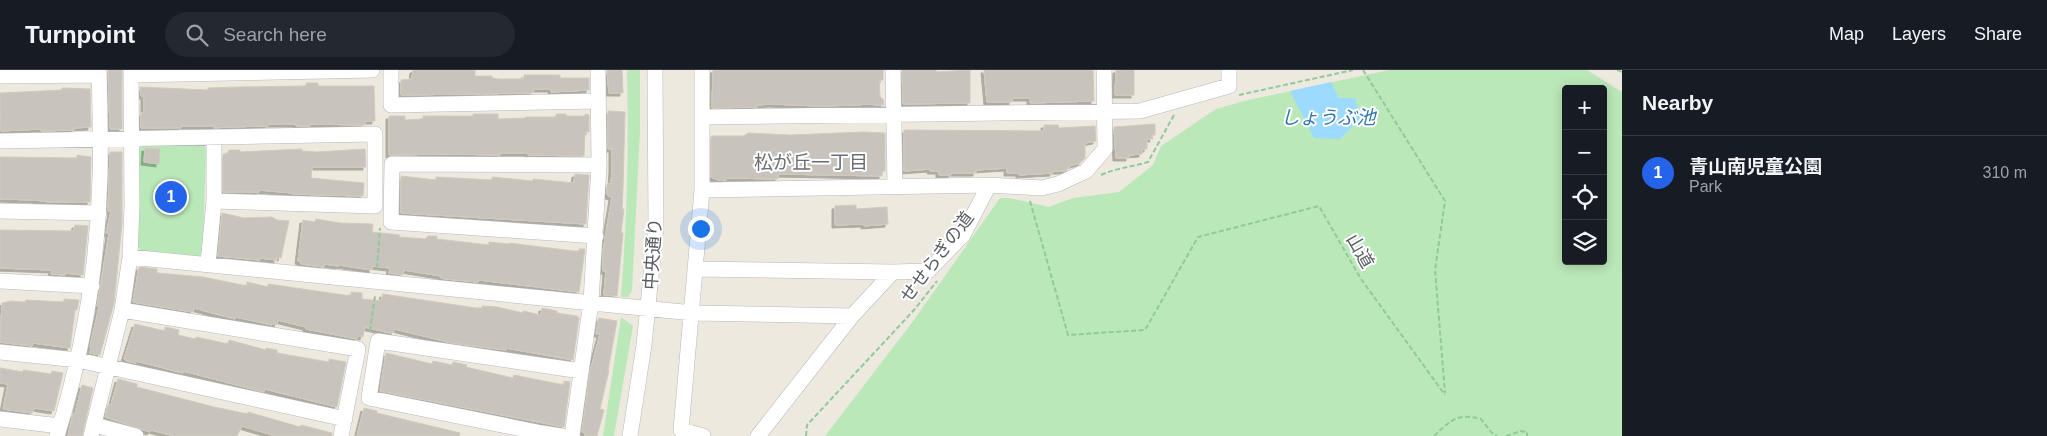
<!DOCTYPE html>
<meta charset="utf-8">
<style>
body{margin:0;font-family:Arial,"Noto Sans JP",sans-serif;background:#242831;color:#f1f3f6}
.controls{position:absolute;right:15px;top:15px;display:grid;overflow:hidden;border-radius:5px;box-shadow:0 2px 12px #0003}
.controls button{width:45px;height:45px;display:grid;place-items:center;padding:0;border:0;border-bottom:1px solid #363941;background:#171b24;color:#f1f3f6;font:25px sans-serif}
.you{position:absolute;left:700px;top:158px;width:18px;height:18px;margin:-12px;border:4px solid #fff;border-radius:50%;background:#1a73e8;box-shadow:0 0 0 8px #1a73e833}
.badge{display:grid;place-items:center;width:32px;height:32px;border-radius:50%;background:#2563eb;color:#fff;font-size:16px;font-weight:700}
.pin{position:absolute;translate:-50% -50%;border:2px solid #fff;box-shadow:0 1px 5px #0006}
.list{margin:0;padding:0;list-style:none}
h2{display:flex;justify-content:space-between;align-items:center;height:65px;margin:0;padding:0 20px;font-size:21px}
h2 small{font-size:16px;font-weight:400;color:#9ea1a6}
.list li{display:grid;grid-template-columns:32px 1fr auto;gap:15px;align-items:center;box-sizing:border-box;height:75px;padding:0 20px;border-top:1px solid #363941}
.list b{display:block;font-size:19px;white-space:nowrap}
.list p{margin:0;font-size:16px;white-space:nowrap;color:#9ea1a6}
.list em{font-size:16px;font-style:normal;color:#9ea1a6}
.icon{flex:none;width:28px;height:28px;fill:none;stroke:currentColor;stroke-width:2;stroke-linecap:round;stroke-linejoin:round}
.map{position:relative;flex:none;width:1622px;height:366px;overflow:hidden}
header{display:flex;align-items:center;gap:30px;box-sizing:border-box;height:70px;padding:0 25px;background:#171b24;border-bottom:1px solid #363941}
header strong{font-size:24px}
nav{display:flex;gap:28px;margin-inline-start:auto;font-size:18px}
.search{width:350px;height:45px;background:#242831;display:flex;align-items:center;gap:12px;box-sizing:border-box;padding:0 18px;border-radius:28px;color:#9ea1a6;font-size:19px}
main{display:flex}
aside{flex:1;background:#171b24}
.map>svg:first-child{display:block}
.green{fill:#bbe8b8;fill-rule:evenodd}
.water{fill:#9cdaff}
.building{fill:#c8c3bc;stroke:#d2cabc;filter:url(#shadow)}
.lines{fill:none;stroke-linecap:round;stroke-linejoin:round}
.minor-casing{stroke:#b5b8bd;stroke-width:16}
.path{stroke:#91c99c;stroke-width:2;stroke-dasharray:5 2.5;stroke-linecap:butt}
.minor{stroke:#fff;stroke-width:15}
.labels{text-anchor:middle;dominant-baseline:central;stroke-width:4;stroke-linejoin:round;paint-order:stroke}
.street-label{font-size:18px;fill:#585d62;stroke:#fff}
.water-label{font-size:19px;font-style:italic;fill:#2f77b1;stroke:#fff}
.neighbourhood-label{font-size:19px;fill:#696f74;stroke:#fff}
</style>
<header>
<strong>Turnpoint</strong>
<div class="search"><svg class="icon" aria-label="search" viewBox="0 0 24 24"><circle cx="10" cy="10" r="6"/><path d="M15 15l6 6"/></svg>Search here</div>
<nav><a>Map</a><a>Layers</a><a>Share</a></nav>
</header>
<main>
<div class="map">
<svg width="1622" height="366" viewBox="0 0 1622 366">
<defs>
<filter id="shadow"><feDropShadow dx="-3" dy="3" stdDeviation="0" flood-color="#0004"/></filter>
</defs>
<rect width="100%" height="100%" fill="#ede9de"/>
<path class="green" d="M627,0h13v60l-8,161 -4,6h-7c6,-76 8,-151 6,-227z
M1389,0h198l35,22v344h-797l86,-112 89,-126h9l40,9 24,-9 46,-6 34,-27 8,-19 55,-37 28,-8zM1566,19h37v172h-37z
M203,73l3,5 -3,105 -5,4 -56,-6 -7,-7 3,-94 6,-6z
M621,247l12,9 -19,110h-11z"/>
<path class="water" d="M1331,12l8,16h16l6,20 -21,21 -26,-1 -24,-47z"/>
<path class="building" d="M108,0h14v59h-12z
M413,0h62v6h17v2l6,1h26v-4h36v3h29v12l-38,2v-3h-18v4l-132,2v-15l11,-1z
M607,0h15l1,23h-14z
M713,0h170v10h-4l1,17 3,2 1,6 -23,-1v1l-43,1 -46,-2 -15,1v2l-45,1z
M902,0h34v2l34,-2v33l-67,1z
M984,0h109l1,31 -64,2v-5h-18v4h-25z
M1116,0h18v25h-19z
M306,13h12v3h56l1,35h-10v4l-55,-1v2h-14v-2h-28v2l-42,1 -12,1v-2h-33v2h-40v-15h3v-17h-3l-1,-9 68,3v-2l29,-1 69,-1z
M62,18l28,1 1,38 -17,1v2h-2l-31,1v-2l-40,2 -1,-38 62,-3z
M608,41l17,1 -2,76 -1,21h2l-3,23 2,1 -6,63 -13,-1 2,-24h-3v-20l9,-54 -4,-1 -1,-3v-9h4l1,-15v-20h-4z
M473,44h25v5l28,-1v-1h30v-3h10v2h19v-2l4,1v17h-4l-1,24 -56,-1v-2h-28v2l-51,-1 -60,1v-39h16v4l18,-1v-3h50z
M1155,54v11h-3l1,4h-6v10h-5v5l-13,1v3h-13l-2,-31z
M1044,55h14l1,3 36,-2 1,15 -11,2v15l-5,5 -11,3v2l-5,3h-12l1,2 -34,2v-2h-12v-5l-31,2v3h-25v2h-12v-4h-9l1,-2 -27,2v-41l138,1 2,-1z
M863,62l22,1v38h-3v5l-104,-2v5l-52,-1v2h-8l-7,-3v-41h33l4,-3 42,2z
M145,78l15,1 -1,15 -15,-2z
M302,79v2l15,1 48,-3 1,18h-54l-1,11 53,5 -1,13 -71,-2 1,-1 -34,-3v2h-36v-38h5l1,-4h11v2z
M110,82h12v71l-8,80 -14,52 -10,-2 1,-6h-1l9,-40 -2,-1 12,-72 -3,-1 5,-21 -3,-1z
M77,85l14,2 -1,45h-41l-14,-2 -35,-1v-42l77,1z
M575,104l14,1 -3,49 -185,-11v-37l35,4v-3l56,3v-3l41,4v-2l41,4z
M856,135v4l31,-2 1,17 -24,2v-2l-29,1v-19z
M222,143l22,5 28,-1 5,3 12,1 -8,37 -4,-1v3l-17,-2v2l-42,-4z
M316,149l24,4 33,1 -1,8 28,3 -1,2 26,2 3,-3h9v3l52,6v-3l20,2v-1l65,8h5v-2h6l-6,43 -100,-12 -1,2 -32,-3 -5,-1v-2l-37,-6 -1,5 -14,-2 1,-5 -18,-2v4l-33,-5v1l-15,-2v3l-23,-3v-2l-3,-1 5,-41 12,2z
M75,155l13,1 -5,49 -18,-2v2l-14,-1 1,-4 -52,-2v-38l74,1z
M139,197l18,2v4l46,4 44,9v-4l21,5v-3l83,12v-4l11,1v6l19,2 2,-7 93,14h6v-2l15,1 26,6v-2l18,4 1,-7 15,3v2l20,3 2,2 -6,42 -67,-12v2l-54,-7 -57,-14 -1,3 -4,1 -25,-6 -2,10 -5,-1 -1,3 -51,-10v-2l-28,-7 -1,5 -5,-2v2l-36,-8 -1,2 -41,-11 -1,4 -60,-10z
M64,229l15,1 -2,10h-2l-5,38 -37,-5 -1,3 -32,-4 2,-39 9,-2 14,1 1,-2 38,2z
M599,248l18,3 -9,49h1l-9,39 4,1 -7,26h-12v-3l-3,-1 8,-60 10,-38h-4z
M135,254l30,7v-4l14,3 -1,5 17,4 1,-2 32,7 1,-4 37,10v-2l11,2v3l52,9v-3l17,3 -9,45 -72,-18 -1,3 -81,-21v2l-47,-12v2l-9,-2 -3,-2z
M386,283l46,11 1,-3 19,4 1,-3 14,3 -1,2 47,11 1,-3 50,10v-4l6,1 -6,45 -184,-36z
M0,298l23,4v-2l28,4 1,-3 11,2 -9,38 -19,-3 -3,5 -29,-4 5,-25 -8,-1z
M118,309l19,5v3l77,20 34,7v-2l52,15 1,-2 31,8v3h-56l-34,-10 -5,10h-62l-24,-6 -1,2 -45,-15 3,-12h3z
M82,315l11,3 -11,48h-14l5,-22h2z
M364,338l13,3v2l83,20 -1,3h-102z"/>
<g class="lines">
<g class="minor-casing">
<path id="minor" d="M391,0v35l207,-4
M702,0v120l-21,240 22,6
M893,0l2,117
M131,5l241,-5
M0,6l99,-1
M703,47l437,-6 89,-25v-16
M0,71l375,-7v72l-161,-5 -6,63
M702,120l287,-5 53,3 16,-4 28,-13 19,-22 -1,-79
M214,131v-63
M0,141l99,2
M596,166l-205,-14 1,-58 207,1
M130,187l563,56 159,3
M696,199l197,3 35,-1 35,-36 26,-50
M0,211l92,5
M122,240l236,39 -17,87
M0,282l78,8 267,59
M0,349l60,7
M95,355l41,11
M542,363l-173,-35 9,-57 203,30
M57,366c26,-84 41,-171 43,-259 1,-36 0,-71 -1,-107
M91,366l31,-126 8,-53 2,-52 -1,-135
M542,366v-3l19,3
M572,366l19,-134 8,-137 -1,-95
M630,366l14,-91 12,-119 -1,-156
M758,366l94,-120 41,-44"/>
</g>
<path class="path" d="M1363,0l82,131 -10,69 10,123
M1617,0l5,2
M1239,25l114,-25
M1101,105c15,-7 31,-8 47,-13l26,-47
M1030,131l38,134 77,-5 53,-93 121,-31 42,73 84,116
M377,198l3,-40
M370,261l5,-35
M806,366l1,-11 107,-115 23,-29
M1434,366c17,-16 23,-23 47,-17l10,13 6,4
M1506,366l15,-5 6,1v4"/>
<use href="#minor" class="minor"/>
</g>
<g class="labels">
<g class="street-label">
<text transform="translate(1360 181) rotate(60)">山道</text>
<text transform="translate(653 184) rotate(-86)">中央通り</text>
<text transform="translate(937 187) rotate(-53)">せせらぎの道</text>
</g>
<g class="water-label">
<text x="1328" y="47">しょうぶ池</text>
</g>
<g class="neighbourhood-label">
<text x="811" y="92">松が丘一丁目</text>
</g>
</g>
</svg>
<div class="controls">
<button>+</button>
<button>−</button>
<button><svg class="icon" aria-label="locate" viewBox="0 0 24 24"><circle cx="12" cy="12" r="6"/><path d="M12 2v4M12 18v4M2 12h4M18 12h4"/></svg></button>
<button><svg class="icon" aria-label="layers" viewBox="0 0 24 24"><path d="M12 4l9 5-9 5-9-5zM3 14l9 5 9-5"/></svg></button>
</div>
<div class="you"></div>
<div class="pin badge" style="left:171px;top:127px">1</div>
</div>
<aside>
<h2>Nearby<small></small></h2>
<ul class="list">
<li><span class="badge">1</span><div><b>青山南児童公園</b><p>Park</p></div><em>310 m</em></li>
</ul>
</aside>
</main>
